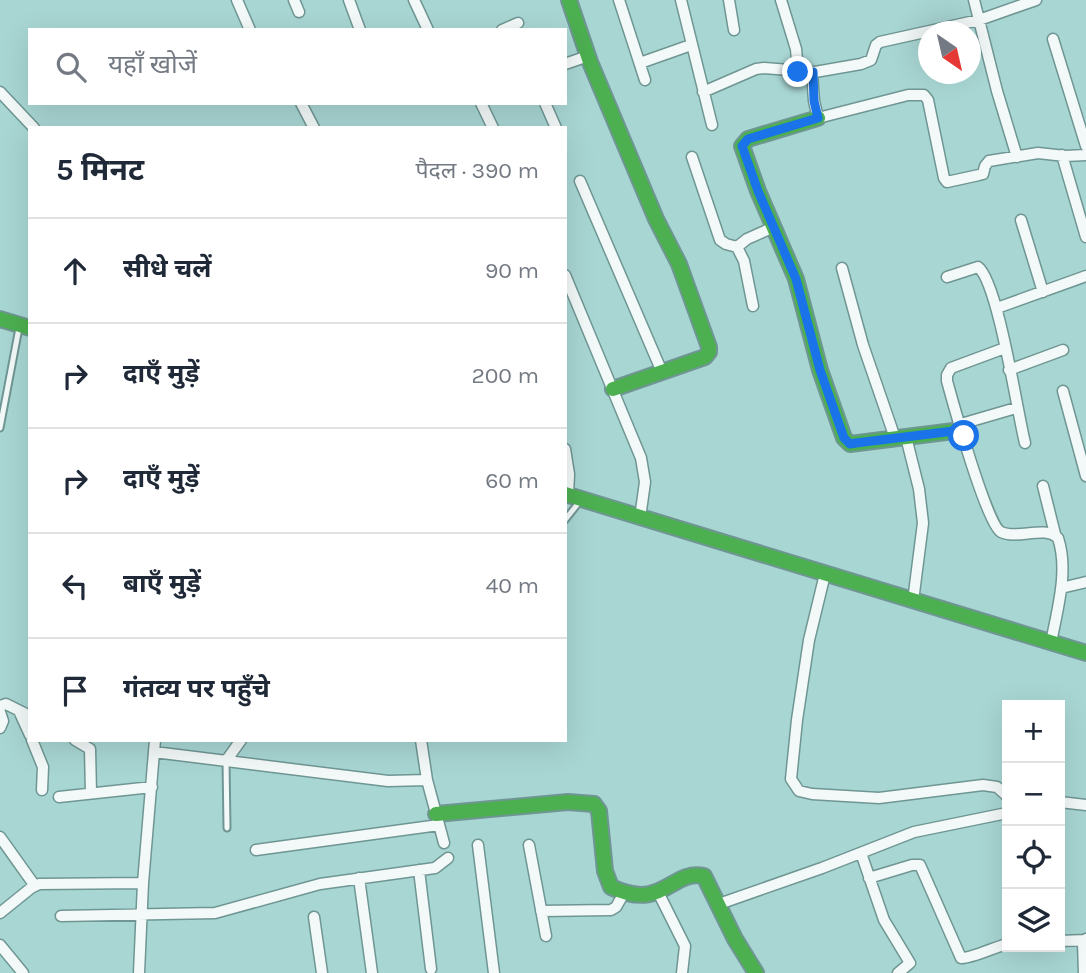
<!DOCTYPE html>
<html lang="hi">
<meta charset="utf-8">
<style>
body{margin:0;font-family:Karla,"Noto Sans Devanagari",sans-serif;background:#f6f6f7;color:#1f2937}
.controls{position:absolute;right:21px;bottom:21px;display:grid;overflow:hidden;border-radius:0px;box-shadow:0 7px 28px #0002}
.controls button{width:63px;height:63px;display:grid;place-items:center;padding:0;border:0;border-bottom:2px solid #e0e1e3;background:#fff;color:#1f2937;font:35px sans-serif}
.compass{position:absolute;left:918px;top:21px;width:63px;height:63px;border-radius:50%;background:#fff;box-shadow:0 7px 28px #0002;rotate:146deg}
.stop{position:absolute;width:21px;height:21px;margin:-16px;border:5px solid #1a73e8;border-radius:50%;background:#fff}
.stop.end{background:#1a73e8;border-color:#fff;box-shadow:0 2px 7px #0008}
.list{margin:0;padding:0;list-style:none}
h2{display:flex;justify-content:space-between;align-items:center;height:91px;margin:0;padding:0 28px;font-size:30px}
h2 small{font-size:23px;font-weight:400;color:#747a83}
.list li{display:grid;grid-template-columns:46px 1fr auto;gap:21px;align-items:center;box-sizing:border-box;height:105px;padding:0 28px;border-top:2px solid #e0e1e3}
.list b{display:block;font-size:26px;white-space:nowrap}
.list em{font-size:23px;font-style:normal;color:#747a83}
.icon{flex:none;width:38px;height:38px;fill:none;stroke:currentColor;stroke-width:2;stroke-linecap:round;stroke-linejoin:round}
.map{position:relative;flex:none;width:1086px;height:973px;overflow:hidden}
.search{position:absolute;background:#fff;box-shadow:0 7px 28px #0002;left:28px;top:28px;width:539px;height:77px;display:flex;align-items:center;gap:18px;box-sizing:border-box;padding:0 24px;border-radius:0px;color:#747a83;font-size:26px}
.panel{position:absolute;background:#fff;box-shadow:0 7px 28px #0002;left:28px;top:126px;width:539px;height:616px;border-radius:0px}
.map>svg:first-child{display:block}
.lines{fill:none;stroke-linecap:round;stroke-linejoin:round}
.lane-casing{stroke:#6f9693;stroke-width:9}
.street-casing{stroke:#6f9693;stroke-width:13}
.fast-casing{stroke:#6f9693;stroke-width:18}
.lane{stroke:#f2f9f8;stroke-width:5}
.street{stroke:#f2f9f8;stroke-width:10}
.fast{stroke:#4caf50;stroke-width:14}
.route{stroke:#1a73e8;stroke-width:9}
</style>
<div class="map">
<svg width="1086" height="973" viewBox="0 0 1086 973">
<rect width="100%" height="100%" fill="#a8d6d3"/>
<g class="lines">
<g class="lane-casing">
<path id="lane" d="M0,428l19,-100
M565,520l15,-19
M226,761l1,67"/>
</g>
<g class="street-casing">
<path id="street" d="M237,0l13,30
M294,0l5,12
M349,0l11,30
M414,0l14,30
M619,0l26,80
M681,0l31,125
M729,0l5,30
M781,0l15,49 2,23
M974,0l23,91 20,66
M502,30l16,-7
M1053,39l33,107
M640,63l51,-18
M565,64l23,-8
M812,73l2,28 4,17 90,-23h16l4,5 16,78 3,4 32,-7 4,-1 2,-8 4,-5 49,-8 27,3 21,-1
M0,92l34,36
M703,92l53,-23 8,-1 51,4 46,-8 10,-4 5,-15 4,-3 99,-22 57,-20
M301,103l13,25
M481,103l12,25
M545,103l11,25
M1062,155l24,82
M692,157l28,83 6,4 11,3 7,14 9,45
M580,181l82,191
M1021,220l22,72
M737,247l10,-8 27,-12
M842,268l21,77 32,93
M565,275l76,183 4,24 -5,36
M947,277l31,-10c20,15 39,144 47,176
M997,308l89,-32
M1005,348l-54,20 -4,7v6c6,22 40,144 54,151 16,8 44,-7 57,6 11,33 -1,72 -7,105
M1009,370l54,-20
M1063,391l23,85
M961,424l55,-16
M906,437l13,52 4,34 -10,78
M565,449l4,25 -1,20
M1043,486l12,48
M825,574l-16,66 -12,80 -6,59 8,12 13,3 67,4 104,-13 14,2 10,9
M1061,588l25,-6
M0,706l6,-2 24,12
M19,711l11,24
M0,712l3,9 -3,7
M32,740l11,27 -1,23
M75,740l15,9 1,44
M421,740l6,40 17,63
M154,752l234,29 39,-1
M226,761l15,-21
M59,797l93,-10
M1060,802l26,3
M0,837l35,49
M478,845l16,128
M529,845l17,91
M256,850l183,-25
M861,853l23,67 26,43 -12,10
M419,870l12,99
M359,878l13,95
M869,878l43,-13h8l41,93c9,1 34,-11 46,-14
M659,894l26,52 -3,27
M719,904l103,-36 92,-36 93,-19
M541,911l70,-1 5,-3 8,-14
M0,913l31,-25 8,-4 104,-1
M61,916l154,-3 105,-29 115,-16 13,-10
M314,917l8,56
M1060,941l25,-1
M0,945l23,28
M139,973l4,-90 12,-143
M1084,973l-1,-30 3,-4"/>
</g>
<g class="fast-casing">
<path id="fast" d="M569,0l21,62 66,157 23,45 30,83v5l-4,5 -92,32
M818,118l-70,21 -6,7 16,45 38,88 24,91 24,68 6,6 112,-14
M0,319l30,9
M565,494l521,159
M436,814l132,-12 26,2 5,7 6,60 6,16c53,25 60,-18 93,-11l31,63 21,34"/>
</g>
<use href="#lane" class="lane"/>
<use href="#street" class="street"/>
<use href="#fast" class="fast"/>
</g>
<g class="lines">
<path class="route" d="M798,72h15l1,29 4,17 -70,21 -6,7 16,45 38,88 24,91 24,68 6,6 6,-1 106,-13 2,6"/>
</g>
</svg>
<div class="controls">
<button>+</button>
<button>−</button>
<button><svg class="icon" aria-label="locate" viewBox="0 0 24 24"><circle cx="12" cy="12" r="6"/><path d="M12 2v4M12 18v4M2 12h4M18 12h4"/></svg></button>
<button><svg class="icon" aria-label="layers" viewBox="0 0 24 24"><path d="M12 4l9 5-9 5-9-5zM3 14l9 5 9-5"/></svg></button>
</div>
<svg class="compass" viewBox="-18 -18 36 36"><path d="M0-13l5 13h-10z" fill="#e53935"/><path d="M0 13l5-13h-10z" fill="#747a83"/></svg>
<div class="stop" style="left:964px;top:436px"></div>
<div class="stop end" style="left:798px;top:72px"></div>
<div class="search"><svg class="icon" aria-label="search" viewBox="0 0 24 24"><circle cx="10" cy="10" r="6"/><path d="M15 15l6 6"/></svg>यहाँ खोजें</div>
<section class="panel">
<h2>5 मिनट<small>पैदल · 390 m</small></h2>
<ul class="list">
<li><svg class="icon" aria-label="ahead" viewBox="0 0 24 24"><path d="M12 20V5M6 11l6-6 6 6"/></svg><div><b>सीधे चलें</b></div><em>90 m</em></li>
<li><svg class="icon" aria-label="right" viewBox="0 0 24 24"><path d="M7 20v-9h11M14 6l5 5-5 5"/></svg><div><b>दाएँ मुड़ें</b></div><em>200 m</em></li>
<li><svg class="icon" aria-label="right" viewBox="0 0 24 24"><path d="M7 20v-9h11M14 6l5 5-5 5"/></svg><div><b>दाएँ मुड़ें</b></div><em>60 m</em></li>
<li><svg class="icon" aria-label="left" viewBox="0 0 24 24"><path d="M17 20v-9H6M10 6l-5 5 5 5"/></svg><div><b>बाएँ मुड़ें</b></div><em>40 m</em></li>
<li><svg class="icon" aria-label="arrive" viewBox="0 0 24 24"><path d="M6 21V4h12l-3 4 3 4H6"/></svg><div><b>गंतव्य पर पहुँचे</b></div></li>
</ul>
</section>
</div>
